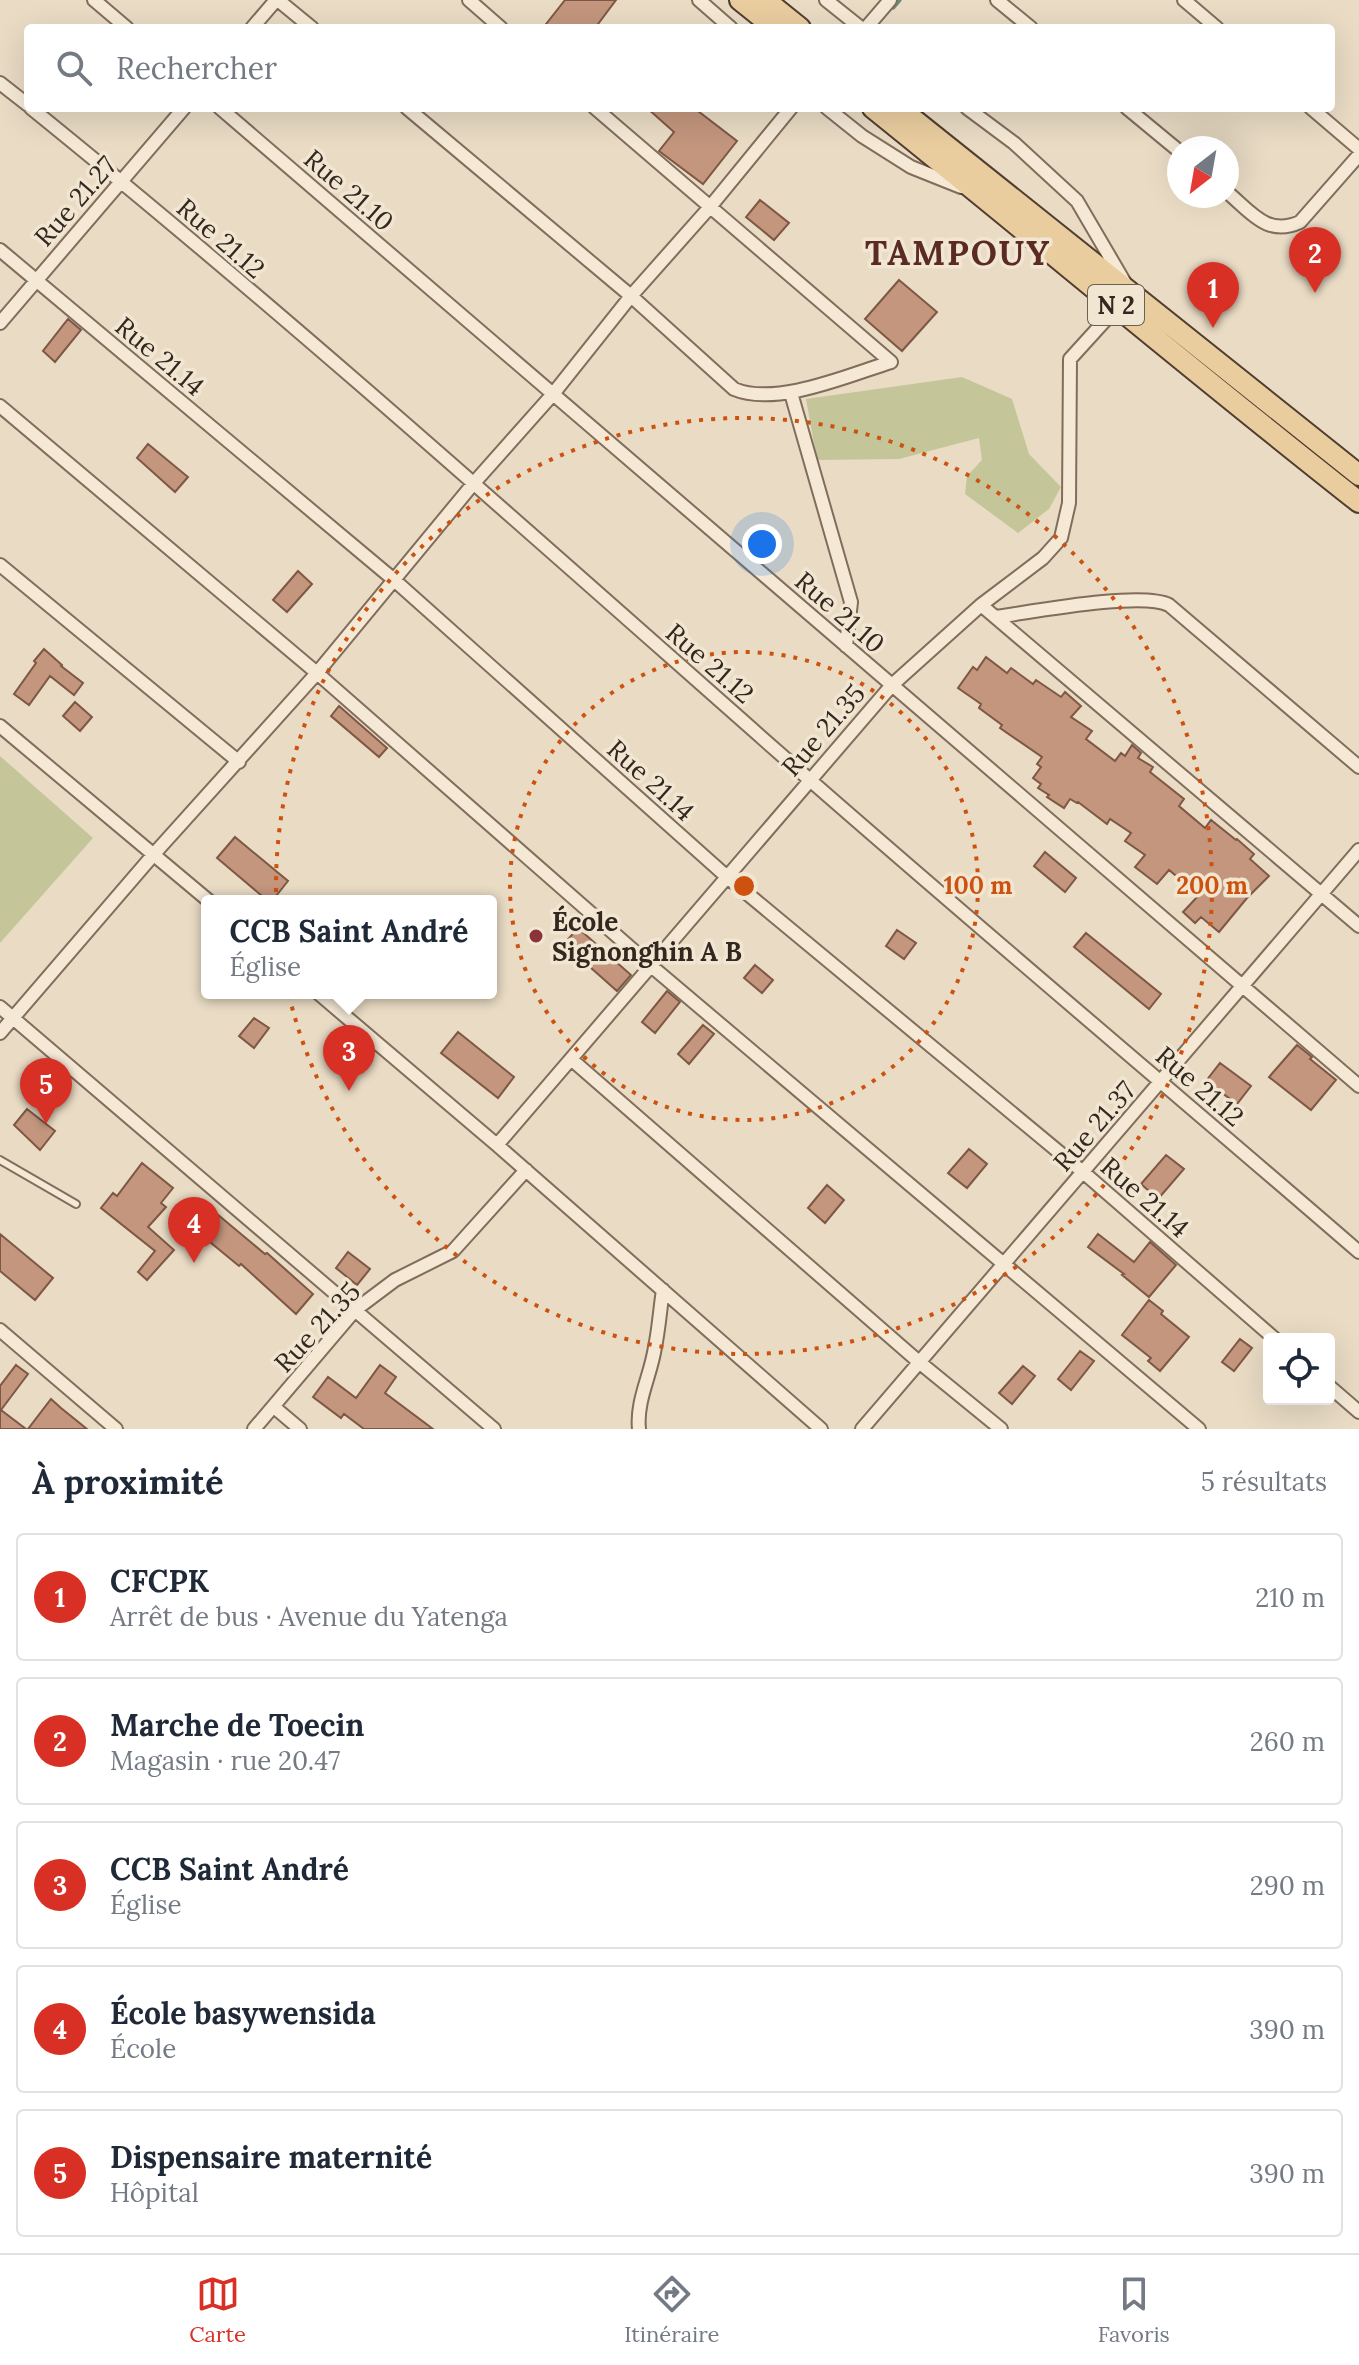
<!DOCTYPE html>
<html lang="fr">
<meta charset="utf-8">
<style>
body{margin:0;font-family:Lora,serif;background:#f6f6f7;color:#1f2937}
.controls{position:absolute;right:24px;bottom:24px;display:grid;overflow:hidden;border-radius:8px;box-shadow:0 8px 32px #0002}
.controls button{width:72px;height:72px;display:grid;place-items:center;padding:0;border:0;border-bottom:2px solid #e0e1e3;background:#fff;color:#1f2937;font:40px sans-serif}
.compass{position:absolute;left:1167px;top:136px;width:72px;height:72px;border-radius:50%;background:#fff;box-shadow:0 8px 32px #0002;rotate:211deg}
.you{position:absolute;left:762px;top:544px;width:28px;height:28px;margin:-20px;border:6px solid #fff;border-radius:50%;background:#1a73e8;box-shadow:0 0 0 12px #1a73e833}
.badge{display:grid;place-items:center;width:52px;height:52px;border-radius:50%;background:#d93025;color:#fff;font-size:26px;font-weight:700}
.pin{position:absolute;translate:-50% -66px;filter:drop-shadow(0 2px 4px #0008)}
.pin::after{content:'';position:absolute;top:42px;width:28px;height:24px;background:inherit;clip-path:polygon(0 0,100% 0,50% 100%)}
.popup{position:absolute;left:201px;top:895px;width:296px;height:104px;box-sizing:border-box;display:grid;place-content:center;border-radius:8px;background:#fff;filter:drop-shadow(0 2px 6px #0005);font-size:26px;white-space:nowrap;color:#747a83}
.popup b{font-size:30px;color:#1f2937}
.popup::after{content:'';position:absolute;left:50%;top:100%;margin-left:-16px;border:16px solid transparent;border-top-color:#fff}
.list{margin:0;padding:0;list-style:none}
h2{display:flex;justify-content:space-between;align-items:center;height:104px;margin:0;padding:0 32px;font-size:34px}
h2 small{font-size:26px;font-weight:400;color:#747a83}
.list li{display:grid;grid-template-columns:52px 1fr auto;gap:24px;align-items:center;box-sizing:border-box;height:128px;margin:0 16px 16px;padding:0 16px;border:2px solid #e0e1e3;border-radius:8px}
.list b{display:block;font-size:30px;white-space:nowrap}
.list p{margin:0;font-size:26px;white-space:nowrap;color:#747a83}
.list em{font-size:26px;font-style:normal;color:#747a83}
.icon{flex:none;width:44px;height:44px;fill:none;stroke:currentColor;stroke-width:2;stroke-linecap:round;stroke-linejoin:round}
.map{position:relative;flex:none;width:1359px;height:1429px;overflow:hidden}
.search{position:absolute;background:#fff;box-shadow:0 8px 32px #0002;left:24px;right:24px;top:24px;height:88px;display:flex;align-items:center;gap:20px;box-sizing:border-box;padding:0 28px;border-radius:8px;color:#747a83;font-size:30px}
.sheet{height:824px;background:#fff}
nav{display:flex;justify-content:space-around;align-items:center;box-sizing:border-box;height:112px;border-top:2px solid #e0e1e3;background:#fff;font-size:22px;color:#747a83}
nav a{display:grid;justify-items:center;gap:4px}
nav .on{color:#d93025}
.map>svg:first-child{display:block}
.green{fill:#c4c699}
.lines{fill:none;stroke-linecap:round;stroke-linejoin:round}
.stream{stroke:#6d8980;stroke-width:5}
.building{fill:#c3967d;stroke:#7e5745;stroke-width:2}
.lane-casing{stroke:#816d5c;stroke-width:10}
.street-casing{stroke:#816d5c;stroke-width:16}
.primary-casing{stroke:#503d30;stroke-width:24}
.lane{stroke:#f5e9d6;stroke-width:6}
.street{stroke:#f5e9d6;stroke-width:12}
.primary{stroke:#e9cd9f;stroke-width:20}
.ring{fill:none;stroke:#cd520f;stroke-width:4;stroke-dasharray:4 8}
.poi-dot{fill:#8a3339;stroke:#f1e6d2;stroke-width:3}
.labels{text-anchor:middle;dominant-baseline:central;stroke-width:7;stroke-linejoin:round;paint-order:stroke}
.shield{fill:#f1e6d2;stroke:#6c6055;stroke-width:2}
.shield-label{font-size:24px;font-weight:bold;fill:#33271f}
.street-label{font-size:26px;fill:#33271f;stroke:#f1e6d2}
.poi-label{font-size:26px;font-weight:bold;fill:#33271f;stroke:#f1e6d2;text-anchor:start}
.district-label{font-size:34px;font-weight:bold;letter-spacing:2px;fill:#5b2a23;stroke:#f1e6d2}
.centre{fill:#cd520f;stroke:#f1e6d2;stroke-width:4}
.ring-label{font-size:24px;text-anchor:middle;font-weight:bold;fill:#cd520f;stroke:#f1e6d2;stroke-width:7;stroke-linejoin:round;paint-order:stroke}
</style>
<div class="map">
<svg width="1359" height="1429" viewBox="0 0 1359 1429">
<rect width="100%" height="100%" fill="#e9dbc4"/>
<path class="green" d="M962,377l50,22 17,55 32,33 -12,22 -31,24 -53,-39 2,-18 15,-16 -3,-22 -80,21 -82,1 -11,-61z
M0,756l93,82 -93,105z"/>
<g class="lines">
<path class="stream" d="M893,7l6,-7"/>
</g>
<path class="building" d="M565,0h51l-21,28h-52z
M647,108h47l43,33 -34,43 -44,-33 15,-19z
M760,200l29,23 -15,17 -28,-23z
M899,280l38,32 -35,39 -37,-32z
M68,319l13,11 -26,32 -12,-11z
M148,444l40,33 -13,15 -38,-34z
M298,571l14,13 -25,28 -14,-12z
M44,649l18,16 -1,1 22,17 -9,12 -24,-19 -21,29 -15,-11 22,-31 -2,-2z
M986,657l21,16 4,-5 22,16 3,-4 25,17 4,-5 16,14 -10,11 21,14 -6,8 29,22 6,-8 4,3 7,-11 9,8 -3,5 15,9 -3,5 34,27 -5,7 26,22 6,-8 25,20 1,-1 17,15 -4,5 19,17 -22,22 -28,34 -18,-15 -6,6 -12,-11 16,-17 -30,-25 -12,14 -22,-17 10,-12 -20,-14 6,-8 -21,-14 -3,5 -29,-22 -1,1 -7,-4 -6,9 -17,-11 2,-2 -11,-7 3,-4 -8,-6 8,-11 -4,-3 5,-7 -42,-29 2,-3 -23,-17 2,-4 -23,-16 15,-21 4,3z
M75,702l17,15 -12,14 -17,-15z
M339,706l48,42 -8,9 -48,-41z
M235,837l53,44 -16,20h-4l-51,-43z
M1045,852l31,26 -11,14 -31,-26z
M578,928l53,47 -14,16 -53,-47z
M897,930l19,13 -12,16 -18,-13z
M1086,933l75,61 -12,15 -75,-62z
M755,965l18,15 -11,13 -18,-15z
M667,991l13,11 -25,31 -13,-11z
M254,1018l15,10 -15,20 -15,-12z
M703,1025l11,9 -25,30 -11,-10z
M458,1032l56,45 -16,21 -57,-45z
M1297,1045l15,12 -2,2 26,21 -25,30 -42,-33z
M1220,1063l31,23 -14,18 -31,-23z
M27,1109l28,22 -15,19 -26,-25z
M969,1149l18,15 -20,24 -19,-15z
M1166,1155l18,14 -26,30 -17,-15z
M142,1163l31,25 -12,15 5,4 -18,20 26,23 -27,30 -9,-8 17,-21 -54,-43 12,-15 4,3z
M827,1185l17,15 -19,23 -17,-15z
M199,1199l66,55 2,-1 46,41 -17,20 -55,-50 -2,2 -57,-47z
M0,1234l53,44 -18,22 -35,-29z
M1098,1234l36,28 16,-20 26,23 -27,32 -27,-22 2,-1 -36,-27z
M348,1252l22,17 -13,16 -21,-17z
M1149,1300l14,11 -2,3 28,23 -29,34 -12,-10 3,-3 -29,-23z
M1240,1339l12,9 -18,23 -12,-9z
M1080,1351l14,10 -23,29 -13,-11z
M16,1365l12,9 -27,36 25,19h-26v-43z
M380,1365l16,12 -11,16 48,36h-69l-20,-15 -3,4 -28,-21 15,-20 28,21z
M1023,1366l12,10 -23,28 -13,-11z
M51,1399l10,9 26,21h-59z"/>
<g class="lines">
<g class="lane-casing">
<path id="lane" d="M0,1160l76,44"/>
</g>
<g class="street-casing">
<path id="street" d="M94,0l33,28
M278,0l34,28
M469,0l32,28
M699,0l32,28
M826,0l35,28
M997,0l34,28
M1184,0l33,28
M252,28l24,-28
M866,28l24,-28
M0,83l28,22
M31,108c256,207 501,427 747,644 192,169 388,333 581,500
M220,108l1139,978
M407,108l224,188 103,93c42,18 115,-14 157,-27
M595,108l296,254
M827,108l35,28 49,31 50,20
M967,108l47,35 63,58 48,82
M1127,108l52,43
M1311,108l48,41
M1227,192c24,20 40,45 73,30l59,-67
M0,250l393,329 333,297 357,296 192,167
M0,323l184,-215
M791,393l60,209 -5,44
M0,406l317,267 333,292 549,464
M0,565l239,197
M981,605l378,321
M996,617c36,-5 145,-26 173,-12l190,162
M0,726l209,175
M318,993l179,152 324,284
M0,1007l494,422
M0,1033l154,-179 163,-181 156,-189 80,-90 78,-98 79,-89 81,-99
M571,1059l348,303 82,67
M497,1145l395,-460 89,-80 62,-47 18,-20 8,-35 1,-144 50,-55
M0,1330l116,99
M1329,1386l30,26
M274,1407l26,22
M254,1429l101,-119 40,-30 58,-29 73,-81
M639,1429c-3,-28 12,-54 16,-82 4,-19 5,-38 8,-57
M862,1429l497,-579"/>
</g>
<g class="primary-casing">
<path id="primary" d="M740,0l35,28
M765,0l35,28
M873,108c163,131 322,265 486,394
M899,108l460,367"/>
</g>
<use href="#lane" class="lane"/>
<use href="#street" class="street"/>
<use href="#primary" class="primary"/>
</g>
<g class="ring">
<circle cx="744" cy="886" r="234"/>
<circle cx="744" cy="886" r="468"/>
</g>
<circle class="poi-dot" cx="536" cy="936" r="8"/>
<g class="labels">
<rect class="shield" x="1088" y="285" width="56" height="40" rx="6"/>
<g class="shield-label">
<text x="1116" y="305">N 2</text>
</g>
<g class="street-label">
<text transform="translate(349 190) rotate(41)">Rue 21.10</text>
<text transform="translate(75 201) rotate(-49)">Rue 21.27</text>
<text transform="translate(221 238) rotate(41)">Rue 21.12</text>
<text transform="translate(160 356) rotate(40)">Rue 21.14</text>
<text transform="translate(840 612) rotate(41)">Rue 21.10</text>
<text transform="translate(710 663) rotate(41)">Rue 21.12</text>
<text transform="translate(823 730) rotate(-49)">Rue 21.35</text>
<text transform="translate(651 780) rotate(42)">Rue 21.14</text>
<text transform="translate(1200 1086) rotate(41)">Rue 21.12</text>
<text transform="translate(1094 1126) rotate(-49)">Rue 21.37</text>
<text transform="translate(1145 1197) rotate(41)">Rue 21.14</text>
<text transform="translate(317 1327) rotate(-47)">Rue 21.35</text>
</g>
<g class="poi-label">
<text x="552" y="921">École<tspan x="552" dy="30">Signonghin A B</tspan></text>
</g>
<g class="district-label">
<text x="958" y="252">TAMPOUY</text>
</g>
</g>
<circle cx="744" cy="886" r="12" class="centre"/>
<g class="ring-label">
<text x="978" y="894">100 m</text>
<text x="1212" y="894">200 m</text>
</g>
</svg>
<div class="controls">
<button><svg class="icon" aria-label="locate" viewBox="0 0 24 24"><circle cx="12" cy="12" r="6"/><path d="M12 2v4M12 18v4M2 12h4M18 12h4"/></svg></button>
</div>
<svg class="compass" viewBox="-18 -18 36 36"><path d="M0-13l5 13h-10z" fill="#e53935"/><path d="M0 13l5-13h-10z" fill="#747a83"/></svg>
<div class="you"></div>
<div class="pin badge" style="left:1213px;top:328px">1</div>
<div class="pin badge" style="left:1315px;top:293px">2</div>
<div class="pin badge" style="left:349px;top:1091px">3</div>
<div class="popup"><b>CCB Saint André</b>Église</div>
<div class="pin badge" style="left:194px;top:1263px">4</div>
<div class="pin badge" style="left:46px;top:1124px">5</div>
<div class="search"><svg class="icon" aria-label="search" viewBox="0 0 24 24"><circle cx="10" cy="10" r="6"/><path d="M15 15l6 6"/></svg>Rechercher</div>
</div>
<section class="sheet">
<h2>À proximité<small>5 résultats</small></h2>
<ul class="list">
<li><span class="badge">1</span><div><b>CFCPK</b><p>Arrêt de bus · Avenue du Yatenga</p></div><em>210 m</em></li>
<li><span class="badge">2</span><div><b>Marche de Toecin</b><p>Magasin · rue 20.47</p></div><em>260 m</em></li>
<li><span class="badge">3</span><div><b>CCB Saint André</b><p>Église</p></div><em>290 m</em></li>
<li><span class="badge">4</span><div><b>École basywensida</b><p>École</p></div><em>390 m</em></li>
<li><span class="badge">5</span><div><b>Dispensaire maternité</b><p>Hôpital</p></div><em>390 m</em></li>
</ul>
</section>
<nav>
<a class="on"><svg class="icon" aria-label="map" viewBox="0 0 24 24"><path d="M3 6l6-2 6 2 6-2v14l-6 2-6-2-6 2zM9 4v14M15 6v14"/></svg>Carte</a>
<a><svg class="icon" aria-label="directions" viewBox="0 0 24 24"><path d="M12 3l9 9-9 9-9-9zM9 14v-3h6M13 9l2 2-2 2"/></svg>Itinéraire</a>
<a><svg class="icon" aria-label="saved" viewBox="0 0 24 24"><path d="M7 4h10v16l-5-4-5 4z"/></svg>Favoris</a>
</nav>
